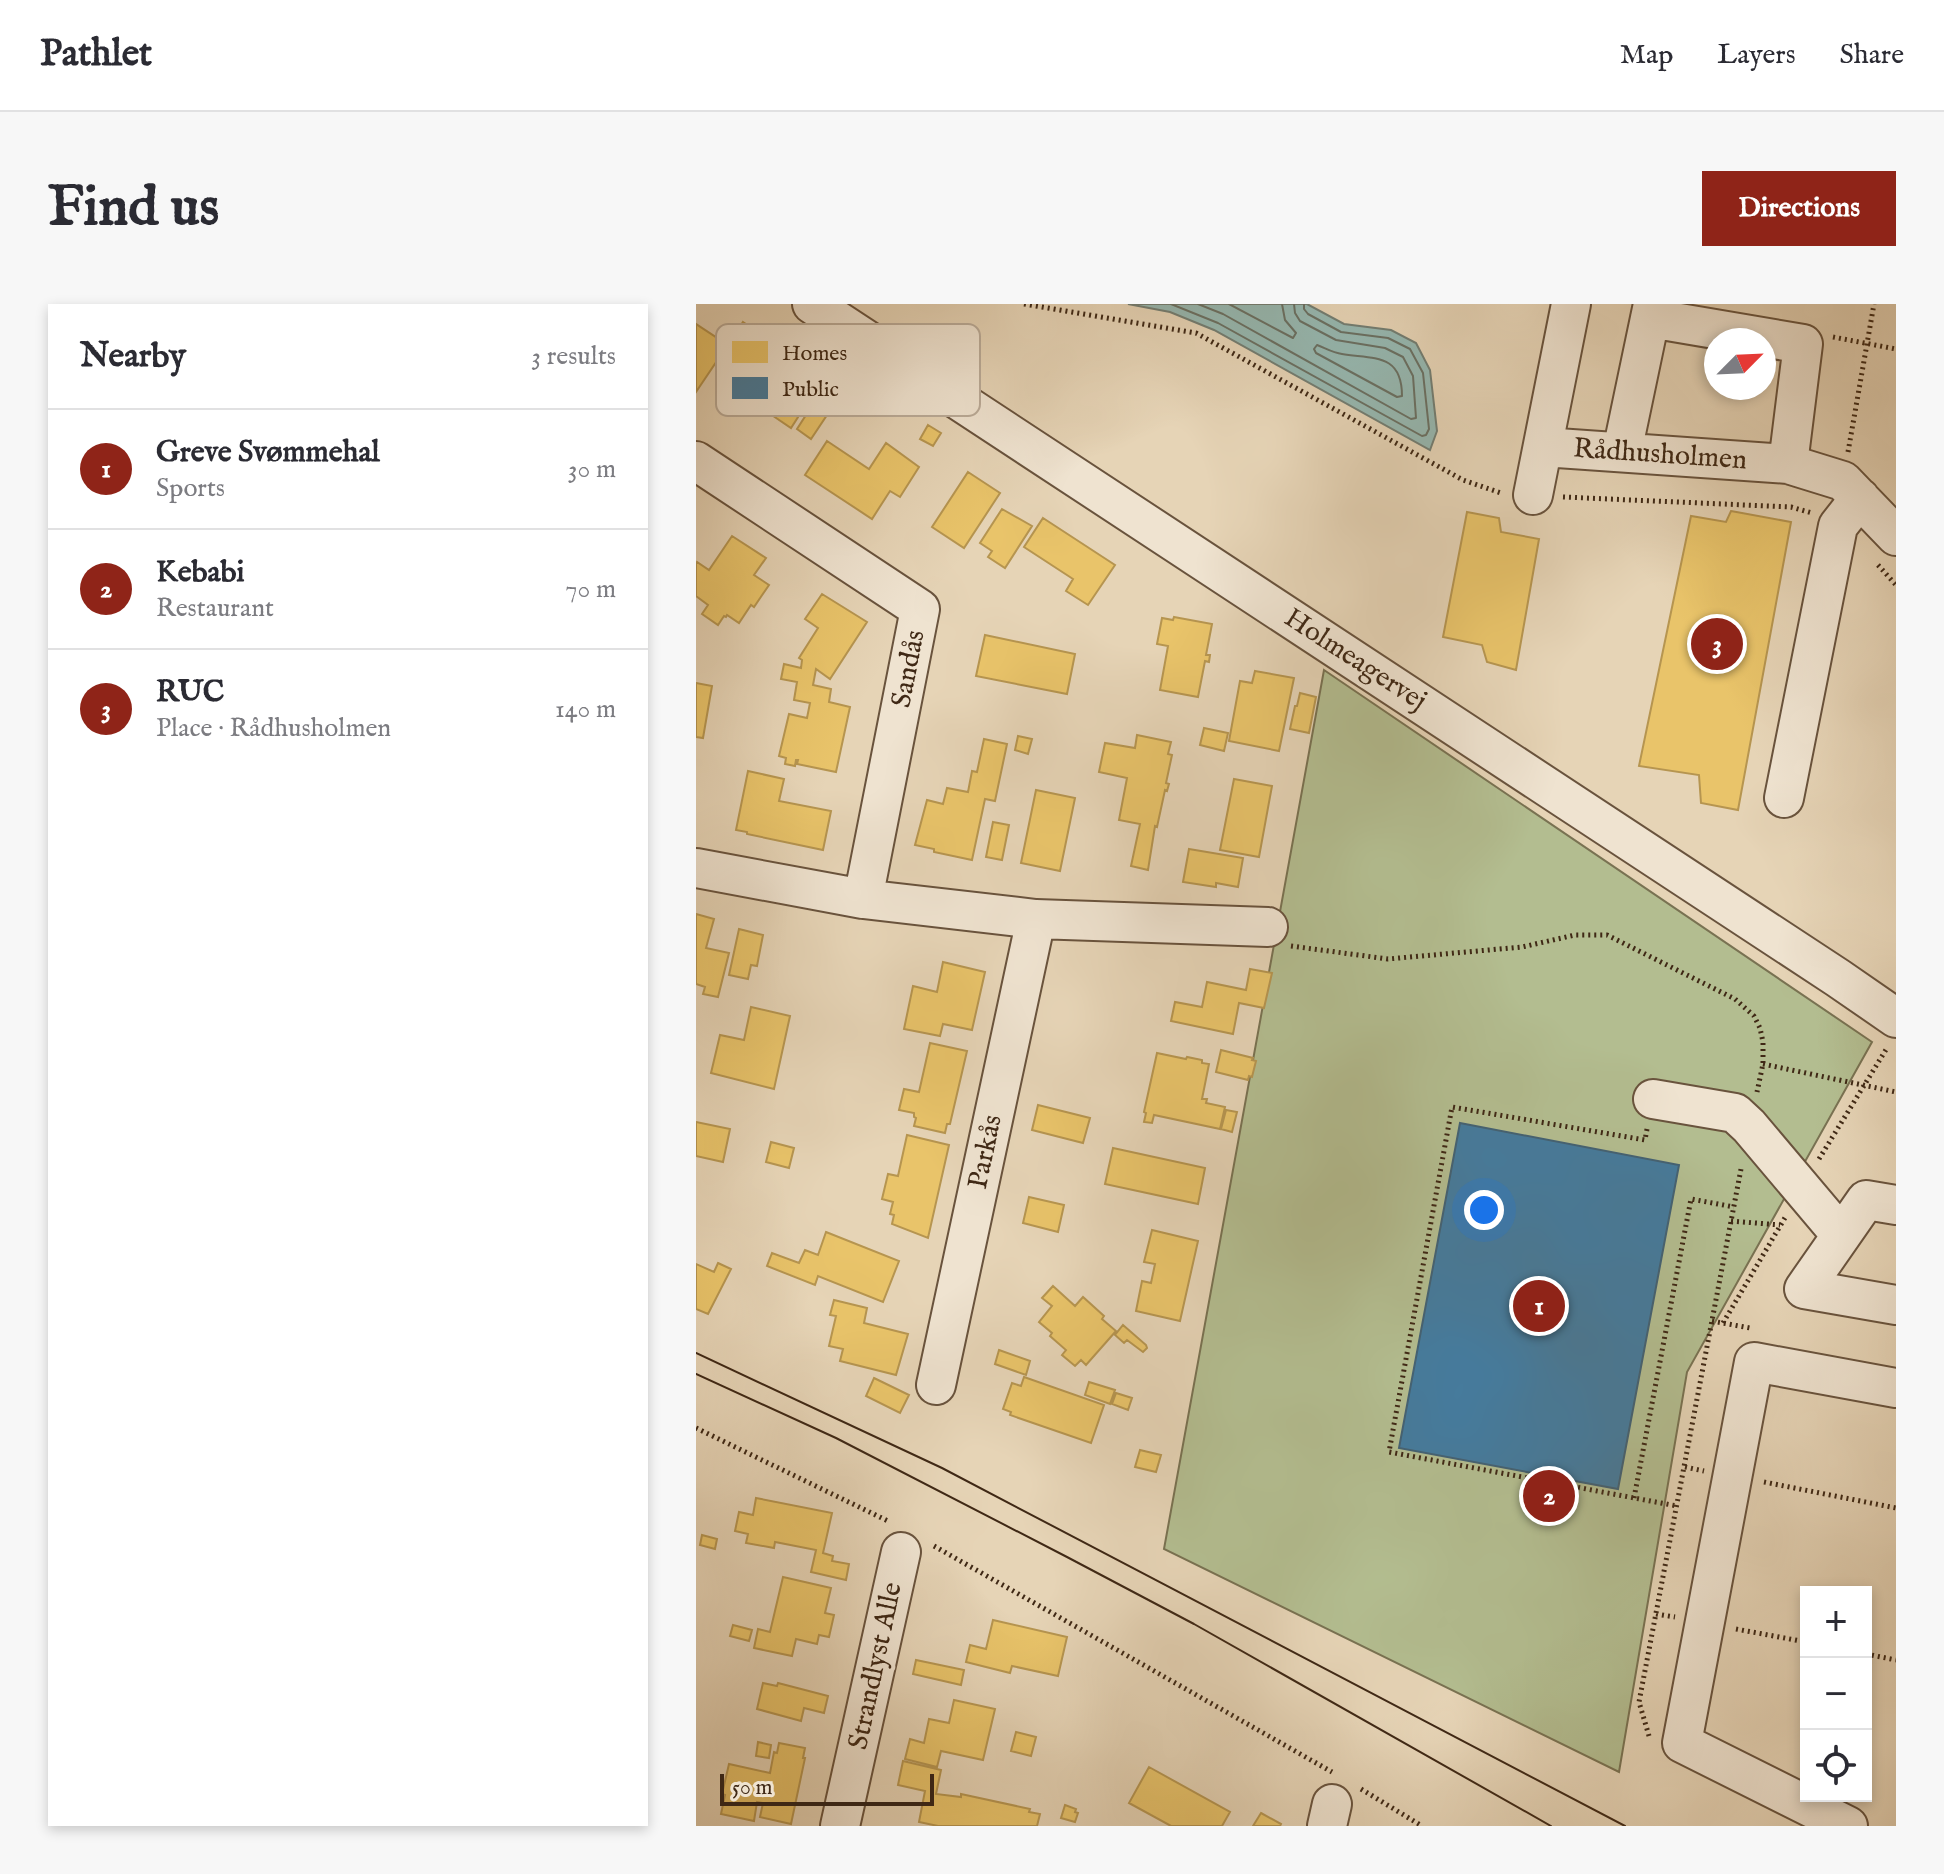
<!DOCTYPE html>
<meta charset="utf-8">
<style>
body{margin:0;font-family:"IM FELL English",serif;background:#f7f7f7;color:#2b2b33}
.controls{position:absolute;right:24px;bottom:24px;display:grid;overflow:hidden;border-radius:0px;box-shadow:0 4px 12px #0003}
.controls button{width:72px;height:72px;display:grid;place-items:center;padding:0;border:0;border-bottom:2px solid #e1e1e2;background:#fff;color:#2b2b33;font:40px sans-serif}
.compass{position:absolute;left:1008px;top:24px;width:72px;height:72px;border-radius:50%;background:#fff;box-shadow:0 4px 12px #0003;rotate:66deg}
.scale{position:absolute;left:24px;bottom:20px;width:214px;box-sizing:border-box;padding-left:8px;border:4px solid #3f2815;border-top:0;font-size:22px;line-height:28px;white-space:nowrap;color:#3f2815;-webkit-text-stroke:6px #efe3d0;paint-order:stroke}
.you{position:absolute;left:788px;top:906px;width:28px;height:28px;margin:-20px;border:6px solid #fff;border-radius:50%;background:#1a73e8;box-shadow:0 0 0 12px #1a73e833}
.badge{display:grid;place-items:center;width:52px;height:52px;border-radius:50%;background:#8f2418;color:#fff;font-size:26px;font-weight:700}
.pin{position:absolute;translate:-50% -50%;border:4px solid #fff;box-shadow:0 2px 8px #0006}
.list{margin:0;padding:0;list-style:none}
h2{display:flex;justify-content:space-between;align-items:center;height:104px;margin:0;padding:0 32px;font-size:34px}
h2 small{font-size:26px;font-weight:400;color:#7c7c81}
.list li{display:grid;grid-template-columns:52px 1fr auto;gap:24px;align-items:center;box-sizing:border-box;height:120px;padding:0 32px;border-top:2px solid #e1e1e2}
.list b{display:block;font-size:30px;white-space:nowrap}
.list p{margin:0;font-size:26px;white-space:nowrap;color:#7c7c81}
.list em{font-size:26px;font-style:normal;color:#7c7c81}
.icon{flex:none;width:44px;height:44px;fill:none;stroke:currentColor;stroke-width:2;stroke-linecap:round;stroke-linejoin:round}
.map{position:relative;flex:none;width:1200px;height:1522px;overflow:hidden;border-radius:0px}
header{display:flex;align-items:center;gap:48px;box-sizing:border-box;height:112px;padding:0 40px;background:#fff;border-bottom:2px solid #e1e1e2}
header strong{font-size:38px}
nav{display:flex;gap:44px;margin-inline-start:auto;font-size:28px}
.intro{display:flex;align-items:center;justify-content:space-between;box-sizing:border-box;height:192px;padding:0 48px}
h1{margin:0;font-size:56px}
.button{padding:20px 36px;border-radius:0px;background:#8f2418;color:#fff;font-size:28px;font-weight:700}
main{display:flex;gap:48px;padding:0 48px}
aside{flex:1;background:#fff;border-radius:0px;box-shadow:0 4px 12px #0003}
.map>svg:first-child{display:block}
.green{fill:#b3bd90;stroke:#797252;stroke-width:2}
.water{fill:#96b8b1;stroke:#737e73;stroke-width:2}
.homes{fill:#e9c46a;stroke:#b69550;stroke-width:2}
.public{fill:#457b9d;stroke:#436274;stroke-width:2}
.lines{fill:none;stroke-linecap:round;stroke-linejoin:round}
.shore{stroke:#6a7063;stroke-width:2}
.minor-casing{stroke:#69533d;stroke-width:42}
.path{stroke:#3f2815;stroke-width:5;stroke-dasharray:2 4;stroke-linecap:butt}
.minor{stroke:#efe3d0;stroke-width:38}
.tram{stroke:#3f2815;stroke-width:2}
.labels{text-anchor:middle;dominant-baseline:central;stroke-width:8;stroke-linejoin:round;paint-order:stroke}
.street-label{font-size:28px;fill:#3f2815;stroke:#efe3d0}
.key{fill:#efe3d0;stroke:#baab98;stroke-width:2}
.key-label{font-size:22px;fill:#3f2815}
</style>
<header>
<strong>Pathlet</strong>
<nav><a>Map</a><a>Layers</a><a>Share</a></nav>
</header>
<div class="intro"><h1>Find us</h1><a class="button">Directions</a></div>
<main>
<aside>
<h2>Nearby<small>3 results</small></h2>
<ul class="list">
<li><span class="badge">1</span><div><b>Greve Svømmehal</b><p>Sports</p></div><em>30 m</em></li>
<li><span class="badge">2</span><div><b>Kebabi</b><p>Restaurant</p></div><em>70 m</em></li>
<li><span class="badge">3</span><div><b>RUC</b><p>Place · Rådhusholmen</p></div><em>140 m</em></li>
</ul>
</aside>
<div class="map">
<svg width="1200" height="1522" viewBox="0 0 1200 1522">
<rect width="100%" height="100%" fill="#e6d4b6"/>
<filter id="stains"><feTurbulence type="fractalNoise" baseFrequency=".0025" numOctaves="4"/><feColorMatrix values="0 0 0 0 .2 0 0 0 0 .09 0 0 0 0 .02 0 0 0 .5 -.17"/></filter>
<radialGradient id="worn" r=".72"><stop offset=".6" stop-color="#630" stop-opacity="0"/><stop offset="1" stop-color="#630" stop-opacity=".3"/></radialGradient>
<path class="green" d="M628,366l548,372 -185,330 -68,400 -455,-223z"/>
<path class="water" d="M432,0h179l37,20 47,6 25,13 14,27 7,61 -7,19 -216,-120 -44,-18z"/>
<path class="homes" d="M47,18l12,8 -18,27 -12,-8 -29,43v-68l32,21z
M66,33l61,41 -32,50 -37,-25 13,-20 -25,-16z
M132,77l15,10 -32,48 -14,-10z
M232,121l13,8 -8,13 -13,-7z
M131,137l42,28 17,-26 33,24 -19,30 -10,-6 -18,28 -67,-44z
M272,168l32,21 -36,55 -32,-21z
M306,205l30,17 -27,42 -17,-11 4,-6 -12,-8z
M1035,207l60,11 -53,288 -37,-7 -2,-28 -60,-9 52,-250 35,6z
M771,208l32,6 2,14 38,7 -23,131 -29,-8 -5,-17 -39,-8z
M347,214l72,47 -27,40 -22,-14 7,-12 -49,-32z
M36,232l34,22 -12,17 15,10 -15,22 -3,-2 -12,18 -12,-8 -1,2 -2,-1 -6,9 -16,-11 6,-9 -12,-9v-32l1,-2 12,8z
M126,290l45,28 -37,57 -14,-10 -3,16 18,4 -2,13 21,5 -14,65 -39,-8 1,-4h-2l-1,6 -10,-2 1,-6 -7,-2 10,-42 18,4 3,-15 -16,-3 3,-18 -16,-3 3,-15 17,4 1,-8 -3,-2 19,-30 -13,-9z
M478,313l38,7 -6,31h4l-1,7 -4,-1 -7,36 -38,-7 8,-44 -11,-2 5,-26 11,2z
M289,331l90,19 -8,40 -91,-18z
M559,367l39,7 -15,73 -50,-10 11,-60 12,2z
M0,379l16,3 -9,52 -7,-1z
M604,389l16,4 -7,36 -19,-4 5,-23h2z
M508,424l24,5 -4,18 -24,-6z
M441,431l34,7 -3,12 4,1 -6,28 3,1 -2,7 -2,-1 -8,37 -2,-1 -7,44 -17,-4 9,-42 -21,-4 8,-42 -28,-6 6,-29 30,5z
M322,432l14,3 -4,15 -13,-4z
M288,435l23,5 -12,57 -10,-2 -13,61 -38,-8v-3l-19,-4 12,-45 16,4 4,-16 21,4 4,-21 5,1z
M52,467l36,8 -5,22 52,10 -8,39 -76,-16v-2l-11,-2z
M538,475l38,7 -13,71 -39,-7z
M340,486l39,8 -15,73 -39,-8z
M297,518l16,3 -7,35 -16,-3z
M493,545l54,9 -5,29 -22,-4v4l-33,-5z
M0,610l18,5 -8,29 23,5 -11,44 -15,-3 2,-7 -9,-3z
M43,625l24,6 -6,31 -6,-1 -3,14 -19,-4z
M247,658l42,10 -13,58 -29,-6 -3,12 -36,-7 9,-43 24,6z
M554,665l22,4 -8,35 -25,-5 -6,31 -62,-13 4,-19 27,5 5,-25 39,8z
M55,703l39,9 -16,73 -63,-16 9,-38 24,5z
M234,739l37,8 -17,73h-3l-2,9 -31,-7 2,-8 -2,-1v-4l-15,-3 5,-21 15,3z
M525,746l32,8 -1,2 4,1 -4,16 -3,-1 -1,4 -32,-8z
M461,749l29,6 1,-2 15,3v3l7,1 -7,35h5l-1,4 19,4 -5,22 -66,-14 -2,8 -8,-1 2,-9 -2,-1z
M342,801l52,13 -7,25 -51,-13z
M530,806l11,2 -5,20 -11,-3z
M0,818l34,7 -7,33 -27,-6z
M211,831l42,10 -21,93 -36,-14 2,-9 -4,-1 3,-12 -11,-3 6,-25 10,2z
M75,838l23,6 -5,20 -23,-6z
M417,844l92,20 -7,36 -93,-20z
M333,893l35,8 -6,27 -35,-9z
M456,926l46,11 -18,80 -44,-10 6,-30 9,2 4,-19 -11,-2z
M130,928l73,29 -16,41 -65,-26 -3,9 -48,-19 5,-13 27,10 6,-13 13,5z
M22,959l13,6 -23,45 -12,-5v-45l18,8z
M357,982l22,20 8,-9 21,19 -2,3 14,12 -30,34 -5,-5 -6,6 -13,-11 4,-5 -16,-14 2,-3 -13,-11 13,-16 -10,-8z
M138,996l33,8 -3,15 44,11 -12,41 -56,-14 3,-12 -14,-3 7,-30 -6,-1z
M427,1021l23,20 1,3 -4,4 -16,-12 -3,3 -9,-8z
M303,1046l31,11 -4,14 -31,-11z
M328,1073l80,28 -13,38 -81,-28 1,-3 -8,-3 9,-26 9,3z
M178,1074l35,17 -9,18 -34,-17z
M393,1078l26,8 -5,14 -25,-9z
M420,1089l16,5 -4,12 -16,-6z
M444,1146l21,5 -5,17 -21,-5z
M60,1194l76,15 -9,40 10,3 -1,5 17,3 -3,16 -35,-8 5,-22 -41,-8 -1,6 -28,-5 2,-9 -13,-3 4,-19 14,3z
M6,1231l15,4 -2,10 -15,-4z
M87,1273l48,11 -6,25 9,2 -5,22 -10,-2 -2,9 -21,-5 -4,17 -38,-8 4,-19 12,3z
M297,1316l74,17 -9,39 -46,-10 -2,7 -44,-11 4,-17 16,4z
M37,1321l19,5 -3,11 -19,-5z
M220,1356l48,10 -3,15 -48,-11z
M67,1379l14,3 1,-3 50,13 -4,17 -20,-5 -3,13 -44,-12z
M258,1396l41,9 -12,51 -42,-9 -4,16 -32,-8 5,-20 14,4 5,-24 20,4z
M320,1428l20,5 -5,19 -20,-5z
M62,1438l13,3 -2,13 -13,-2z
M83,1439l26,5 -2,10h2l-14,66 -31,-7 3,-14 -6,-1 -3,19 -33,-7 4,-19 -3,-1 7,-30 41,9 4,-21 3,1z
M207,1457l38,9 -5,24 25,3v-3l69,15 -1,3 11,2 -3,12h-99l-19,-4 6,-31 -27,-6z
M453,1463l81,45 -8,14h-51l-42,-23z
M369,1501l11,4 -1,3 3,1 -3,9 -14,-4z
M565,1509l20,11 -1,2h-27z"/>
<path class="public" d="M764,819l219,42 -61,324 -219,-41z"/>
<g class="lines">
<path class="shore" d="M475,0l47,19 204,113 4,-1 3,-6 -6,-56 -13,-24 -22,-11 -47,-6 -33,-18 -4,-5v-5
M502,0l25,10 188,105 5,-1 -3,-42 -10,-19 -18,-9 -49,-8 -36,-19 -5,-8 -1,-9
M533,0l64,34 3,-5 -11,-13 -3,-16
M621,41c8,3 16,8 25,9 31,5 60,-1 60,42l-5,1 -81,-44 -2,-4z"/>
<g class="minor-casing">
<path id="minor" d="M116,0l1026,674 58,40
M954,14l153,26 -15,120
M847,143l245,17 55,17 53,55
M926,148l31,-148
M0,157l224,148 -57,290
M837,191l38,-191
M1088,494l54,-272 22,-28
M0,564l167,31 173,20 232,8
M957,795l82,14 14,13 92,109
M1200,901l-30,-5 -62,89 92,16
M240,1081l100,-466
M144,1522l61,-274
M631,1522l5,-22
M1152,1522l-166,-83 72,-381 142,26"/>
</g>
<path class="path" d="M328,0l172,29 267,147 38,13
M1137,33l63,12
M1152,148l26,-148
M867,193l228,10 21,6
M1182,261l18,20
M595,642l97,13 134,-12 53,-12h32l128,64 19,17 6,12 3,14v22l-6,28
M1067,760l133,28
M951,825l-2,11 -193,-33 -63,345 288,54
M1123,855l68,-111
M1035,917l49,4
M1016,1017l38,7
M1027,1019l63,-107
M0,1124l194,94
M989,1163l19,4
M1068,1178l132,26
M938,1194l57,-299 43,8
M238,1242l398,226
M960,1310l19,3
M1040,1325l70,13
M1170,1350l30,6
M953,1432l-10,-34 102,-533
M665,1485l61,37"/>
<use href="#minor" class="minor"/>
<path class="tram" d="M0,1049l246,115 683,358
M0,1070l140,64 231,119 127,67 357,202"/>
</g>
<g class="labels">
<g class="street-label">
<text transform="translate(964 151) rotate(4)">Rådhusholmen</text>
<text transform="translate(659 356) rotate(33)">Holmeagervej</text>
<text transform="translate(213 365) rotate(-79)">Sandås</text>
<text transform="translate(290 848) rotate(-78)">Parkås</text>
<text transform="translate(180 1362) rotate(-78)">Strandlyst Alle</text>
</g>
</g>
<rect x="20" y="20" width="264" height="92" rx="12" class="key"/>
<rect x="36" y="37" width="36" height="22" fill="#e9c46a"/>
<rect x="36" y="73" width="36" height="22" fill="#457b9d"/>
<g class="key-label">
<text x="86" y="56">Homes</text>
<text x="86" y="92">Public</text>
</g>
<rect width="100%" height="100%" filter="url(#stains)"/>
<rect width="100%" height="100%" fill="url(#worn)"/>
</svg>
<div class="controls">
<button>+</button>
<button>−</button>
<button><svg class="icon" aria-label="locate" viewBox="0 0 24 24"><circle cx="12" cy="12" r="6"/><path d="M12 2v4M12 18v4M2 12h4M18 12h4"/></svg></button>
</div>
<svg class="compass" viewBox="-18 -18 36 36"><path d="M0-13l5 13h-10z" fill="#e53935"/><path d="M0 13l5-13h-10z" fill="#7c7c81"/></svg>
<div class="scale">50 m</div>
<div class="you"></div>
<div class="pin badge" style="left:843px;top:1002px">1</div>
<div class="pin badge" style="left:853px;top:1192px">2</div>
<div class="pin badge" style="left:1021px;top:340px">3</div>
</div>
</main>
